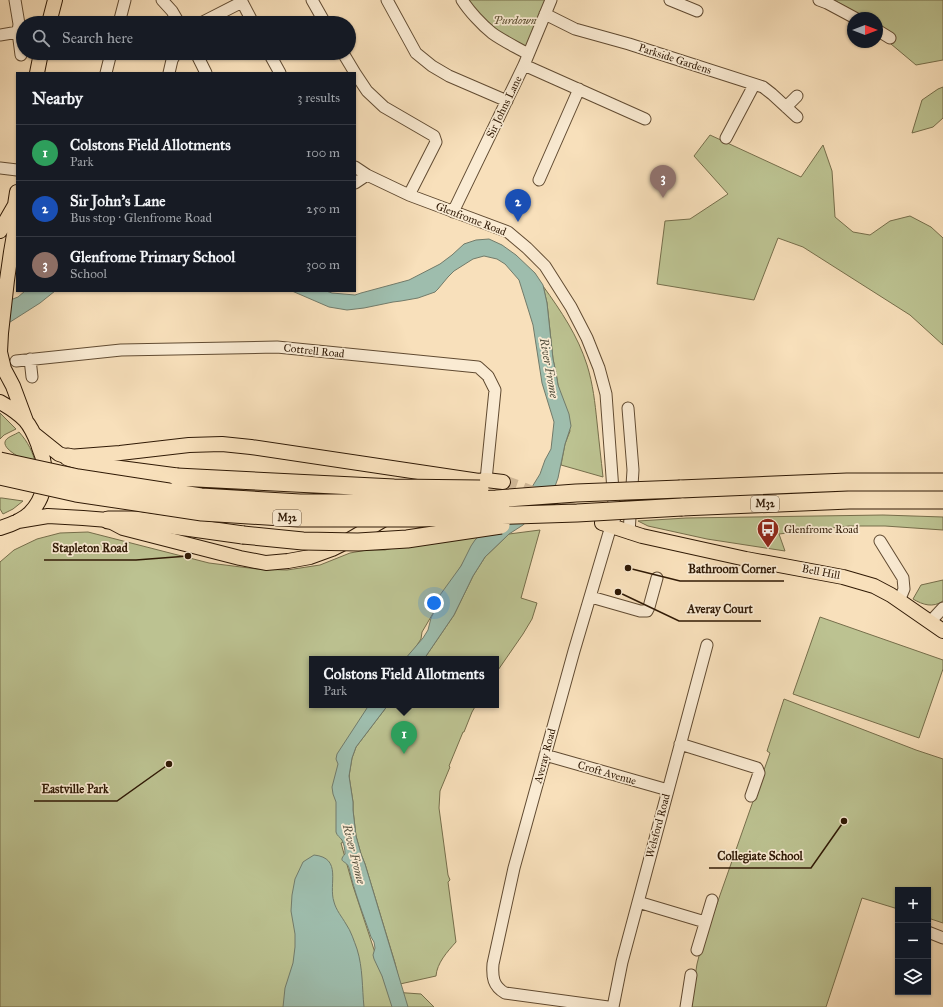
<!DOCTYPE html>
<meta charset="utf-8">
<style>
body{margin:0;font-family:"IM FELL Great Primer",serif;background:#20242c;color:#f1f3f6}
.controls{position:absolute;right:12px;bottom:12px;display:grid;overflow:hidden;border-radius:0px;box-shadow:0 1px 3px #0004}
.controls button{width:36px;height:36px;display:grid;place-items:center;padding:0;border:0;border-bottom:1px solid #363941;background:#171b24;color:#f1f3f6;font:20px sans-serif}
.compass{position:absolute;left:847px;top:12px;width:36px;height:36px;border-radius:50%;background:#171b24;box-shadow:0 1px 3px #0004;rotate:90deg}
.you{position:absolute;left:434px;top:603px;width:14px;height:14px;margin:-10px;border:3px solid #fff;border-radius:50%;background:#1a73e8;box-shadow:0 0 0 6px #1a73e833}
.badge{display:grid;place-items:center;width:26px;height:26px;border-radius:50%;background:#0b8043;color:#fff;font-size:13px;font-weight:700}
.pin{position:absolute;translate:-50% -33px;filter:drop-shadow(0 1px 2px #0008)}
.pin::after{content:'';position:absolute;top:21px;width:14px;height:12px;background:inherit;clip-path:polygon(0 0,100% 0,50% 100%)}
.popup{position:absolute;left:309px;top:656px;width:190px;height:52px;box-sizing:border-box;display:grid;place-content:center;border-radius:0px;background:#171b24;filter:drop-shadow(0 1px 3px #0005);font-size:13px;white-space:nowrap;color:#9ea1a6}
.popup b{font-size:15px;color:#f1f3f6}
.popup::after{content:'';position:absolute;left:50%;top:100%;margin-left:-8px;border:8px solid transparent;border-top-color:#171b24}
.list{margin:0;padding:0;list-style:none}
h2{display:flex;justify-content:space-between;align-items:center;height:52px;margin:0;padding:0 16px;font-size:17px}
h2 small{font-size:13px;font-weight:400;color:#9ea1a6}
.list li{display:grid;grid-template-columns:26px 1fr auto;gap:12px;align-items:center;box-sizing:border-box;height:56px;padding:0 16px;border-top:1px solid #363941}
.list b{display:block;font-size:15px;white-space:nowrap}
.list p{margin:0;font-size:13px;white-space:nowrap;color:#9ea1a6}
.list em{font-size:13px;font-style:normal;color:#9ea1a6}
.icon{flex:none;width:22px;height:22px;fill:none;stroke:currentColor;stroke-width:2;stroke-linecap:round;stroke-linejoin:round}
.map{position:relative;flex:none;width:943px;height:1007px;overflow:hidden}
.search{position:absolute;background:#171b24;box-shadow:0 1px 3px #0004;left:16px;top:16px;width:340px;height:44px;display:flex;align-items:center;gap:10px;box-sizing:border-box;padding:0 14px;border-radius:22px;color:#9ea1a6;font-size:15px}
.panel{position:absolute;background:#171b24;box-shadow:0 1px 3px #0004;left:16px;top:72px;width:340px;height:220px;border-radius:0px}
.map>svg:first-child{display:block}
.green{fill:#bcc291;stroke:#766e4b}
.water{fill:#9ebdad;stroke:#727b6a}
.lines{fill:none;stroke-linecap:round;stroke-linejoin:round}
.major-tunnel{stroke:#d0b897;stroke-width:14;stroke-dasharray:14 7;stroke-linecap:butt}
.minor-casing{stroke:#614b32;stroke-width:13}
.major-casing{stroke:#2f1905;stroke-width:16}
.highway-casing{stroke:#2f1905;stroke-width:19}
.minor{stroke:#faebd3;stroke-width:11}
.major{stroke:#f8e0bb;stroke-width:14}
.highway{stroke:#f8e0bb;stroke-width:17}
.highway-bridge-casing{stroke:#2f1905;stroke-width:19;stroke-linecap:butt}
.highway-bridge{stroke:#f8e0bb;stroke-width:17}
.labels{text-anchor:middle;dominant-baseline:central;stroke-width:3.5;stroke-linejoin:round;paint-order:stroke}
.shield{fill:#faebd3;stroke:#6c5843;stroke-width:1}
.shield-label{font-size:10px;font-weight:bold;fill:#2f1905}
.park-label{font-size:11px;font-style:italic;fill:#594c2f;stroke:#faebd3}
.street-label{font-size:11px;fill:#2f1905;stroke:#faebd3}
.poi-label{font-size:11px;fill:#2f1905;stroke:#faebd3;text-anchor:start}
.water-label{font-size:12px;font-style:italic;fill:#565240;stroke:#faebd3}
.leader{fill:none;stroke:#2f1905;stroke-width:1.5}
.callout-dot{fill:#2f1905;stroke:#faebd3;stroke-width:1.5}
.callout-label{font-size:12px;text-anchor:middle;font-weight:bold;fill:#2f1905;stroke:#faebd3;stroke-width:3.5;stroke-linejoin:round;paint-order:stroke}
</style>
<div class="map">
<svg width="943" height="1007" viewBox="0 0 943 1007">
<rect width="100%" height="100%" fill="#f8e0bb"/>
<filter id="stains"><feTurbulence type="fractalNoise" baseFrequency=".005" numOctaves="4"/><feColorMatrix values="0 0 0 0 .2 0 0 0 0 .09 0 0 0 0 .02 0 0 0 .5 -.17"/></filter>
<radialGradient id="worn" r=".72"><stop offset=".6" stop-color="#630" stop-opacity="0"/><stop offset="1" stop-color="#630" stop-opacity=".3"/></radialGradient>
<path class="green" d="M466,0h80l-21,50 -29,-16z
M834,0h109v60l-27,5 -25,-21 -7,-15 -7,-5v-6h-11z
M943,87v31l-10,9 -21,6 10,-33 16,-11z
M710,135l91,42 22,-32 9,26 3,46 18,15 17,3 20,-14 20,-5 21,11 12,11v107l-33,-30 -107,-68 -25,-9 -24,62 -97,-16 8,-63 25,-2 38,-25 -34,-38z
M543,286c18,25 35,50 44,79 6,19 8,38 10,57 2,19 4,37 6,55l-42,-12 4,-21 5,-13 -12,-46 -2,-12 -3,-14 -6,-56z
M0,413l16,16 -12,6 -4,4z
M19,432c9,10 14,20 17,33 -7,-3 -33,-14 -31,-23 1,-5 10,-7 14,-10z
M0,498h2l21,3 -10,8 -10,5 -3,-5z
M883,515l60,2v13l-58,-4h-36l-70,8 6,17 -78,-12 -59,-13 -10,-5 48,-3z
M540,530l-19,68 16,5 -5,16 -9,15 -27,39v-14h-72l30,-44 19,-39 12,-19 24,-23z
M88,532l121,31 48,6 30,1 33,-5 30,-12 17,-3h18l49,-12 46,-4 -58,98 -1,7 -13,20h-96v46h65l-26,37 -6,100 -4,1 12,43 36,109 4,-3 28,2 13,13h-434v-445l14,-12 23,-11 23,-6z
M943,580v21c-10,7 -20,4 -30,-2l8,-14z
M820,617l123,43v9l-24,69 -126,-44z
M784,699l132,51 27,9v164l-15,-5v-28h-30v19l-36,-11 -36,109h-136l7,-43 3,-12 70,-199 -3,-2z
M388,705h88l-4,7 -8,20h-1l-14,34 1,1 -10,24 -1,17 9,67 2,5 -2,2 8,60c-9,10 -19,21 -20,34l-36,8 -5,-21 -30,-99 -4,-10 -5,-18 -3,-26v-8l-4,-26 3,-18 4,-11z"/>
<path class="water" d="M489,239l13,6 14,10 19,18 8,12 4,18 6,56 3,14 2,12 11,29 2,12 -6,18 -7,34 -4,11 -5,9 -11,11 -7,9 -8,7 -14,9 -24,23 -12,19 -19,39 -30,44h-19l18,-21 5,-8 3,-12 9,-18v-5l21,-29 10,-20 4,-6 23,-22 20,-15 14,-16 8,-13 5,-14 6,-11 3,-27 -12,-39 -9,-58 -4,-13 -10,-32 -14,-16 -8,-5 -13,-3 -11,3 -19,12 -6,6 -10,12 -3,3 -17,6 -17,3 -8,1 -29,6 -17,2 -18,-3 -37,-16h34l6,2 23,2 6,-2 48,-13 31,-16 12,-9 12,-11 12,-4z
M25,291h30l-15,12 -33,21 -7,-20 18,-7z
M369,705h19l-32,42 -4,11 -3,18 4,26v8l3,26 5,18 4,10 43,143h-16l-10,-31 -8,-17 -1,-4 2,-7 -1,-6 -3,-5c-8,-23 -17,-46 -22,-69 -2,-8 -12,-5 -4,-14 0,-5 -1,-10 -3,-14 -2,-3 -5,-4 -6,-8v-30l-3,-8 -1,-7 6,-23 -2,-5 1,-5z
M314,855c29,3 14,29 20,47 2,8 8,15 12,22 5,7 8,17 11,25 6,19 5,39 7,58h-81l2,-19 8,-25 2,-16v-13l-4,-23 1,-16 3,-16 8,-17 3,-2z"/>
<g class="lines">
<path class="major-tunnel" d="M503,482l17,6 58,24"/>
<g class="minor-casing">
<path id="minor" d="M15,0l4,24 -1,8 3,23
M162,0l10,11 7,12
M241,0l12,23
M312,0l13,23
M387,0l29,53 16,13 17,10 58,25
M462,0c7,11 20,25 30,33 11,8 24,14 36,21
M670,0l27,11
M819,0l8,3 28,15
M545,14l30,15 54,15 134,43 9,7 25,23
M119,23l6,-23
M201,23l41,-21
M877,30l13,8
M0,35l18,-3
M196,53l10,20
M269,53l11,20
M343,53l12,20
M524,65l121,54
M106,73l5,-20
M169,73l3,-13 4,-7
M355,73l12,18 17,16 50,29 2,6 -27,53
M786,107l11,-11
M726,138l28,-53
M355,167l12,8 42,20 99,37 19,16 18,18 26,41 16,31 12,30 7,26 9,124
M0,168l17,2
M539,180l40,-91
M355,183l12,-8
M453,212l71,-147 27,-65
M30,359l2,18
M16,361l105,-11 156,-3 201,20 10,9 7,14 -9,90
M628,408l5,62 -4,63
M880,541l23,37 1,11 -5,12
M591,597l49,14h7l2,-4 8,-29
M930,622l13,-14
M680,744l77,24 2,5 -8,23
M545,755l123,35
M638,902l67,20
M928,932l15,6
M697,950l15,-50
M608,1007l-103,-14c-12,-7 -13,-16 -12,-29l21,-96 60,-217 37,-125
M613,1007l9,-45 85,-317
M686,1007l5,-32"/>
</g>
<g class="major-casing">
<path id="major" d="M49,23l6,-23
M37,73l4,-20
M17,192l-2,13 1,18 -5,29 -4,28 -6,53 -1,19 4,17 9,17 13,35
M0,231l15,-26
M0,402c9,5 18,11 25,18 6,7 10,16 13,24 1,5 4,10 5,15 5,19 1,40 -13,54 -8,8 -20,12 -30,15
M34,434l25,20 9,3 52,-4 69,-8 33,-1 29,3 228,34 7,-1 17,2
M18,521l30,-5 35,2 25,2 15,8 117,30 26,5 22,-2 22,-4 22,-8 12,-6 44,-26
M602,523l40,13 104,23 97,18 31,9 17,9 52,36"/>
</g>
<g class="highway-casing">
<path id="highway" d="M68,457l33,10 76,10
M680,489l167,-7h96
M682,507l167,-7h94
M108,520h28l107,15"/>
</g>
<use href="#minor" class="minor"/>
<use href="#major" class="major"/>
<use href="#highway" class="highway"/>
<g class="highway-bridge-casing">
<path id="highway-bridge" d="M0,461l78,17 123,19 99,6 135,-1 61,-3 80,-6 104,-4
M0,476l76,17 126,19 96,6h120l159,-5 105,-6
M177,477l217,11 86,1
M243,535l60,6 55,1 49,-3 94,-14"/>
</g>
<use href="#highway-bridge" class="highway-bridge"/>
</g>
<defs>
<g id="bus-pin" transform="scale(1.15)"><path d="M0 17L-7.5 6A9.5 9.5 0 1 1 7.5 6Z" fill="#8f2418" stroke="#faebd3"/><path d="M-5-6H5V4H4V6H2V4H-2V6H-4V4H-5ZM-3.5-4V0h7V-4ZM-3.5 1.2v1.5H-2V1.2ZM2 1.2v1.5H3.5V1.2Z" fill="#fff"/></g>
</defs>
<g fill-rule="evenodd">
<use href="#bus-pin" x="768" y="529"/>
</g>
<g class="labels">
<g class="shield">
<rect x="751" y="496" width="28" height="16" rx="3"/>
<rect x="273" y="510" width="28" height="16" rx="3"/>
</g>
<g class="shield-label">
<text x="765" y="504">M32</text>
<text x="287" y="518">M32</text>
</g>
<g class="park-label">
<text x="515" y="20">Purdown</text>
</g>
<g class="street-label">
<text transform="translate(675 59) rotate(18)">Parkside Gardens</text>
<text transform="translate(504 107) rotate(-64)">Sir Johns Lane</text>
<text transform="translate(471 219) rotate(21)">Glenfrome Road</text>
<text transform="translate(314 351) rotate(6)">Cottrell Road</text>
<text transform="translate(821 572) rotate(11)">Bell Hill</text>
<text transform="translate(545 756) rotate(-75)">Averay Road</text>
<text transform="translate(607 773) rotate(16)">Croft Avenue</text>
<text transform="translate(658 826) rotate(-75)">Welsford Road</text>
</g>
<g class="poi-label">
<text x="784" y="529">Glenfrome Road</text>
</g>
<g class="water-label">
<text transform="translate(549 368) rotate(80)">River Frome</text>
<text transform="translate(354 854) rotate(76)">River Frome</text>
</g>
</g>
<path class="leader" d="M188 556L136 560H44M628 568L680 581H784M618 592L679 621H761M169 764L117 801H34M844 821L811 868H709"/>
<g class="callout-dot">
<circle cx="188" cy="556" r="4"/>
<circle cx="628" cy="568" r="4"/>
<circle cx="618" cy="592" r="4"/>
<circle cx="169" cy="764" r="4"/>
<circle cx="844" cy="821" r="4"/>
</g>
<g class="callout-label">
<text x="90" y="552">Stapleton Road</text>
<text x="732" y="573">Bathroom Corner</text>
<text x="720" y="613">Averay Court</text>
<text x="75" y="793">Eastville Park</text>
<text x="760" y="860">Collegiate School</text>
</g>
<rect width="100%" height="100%" filter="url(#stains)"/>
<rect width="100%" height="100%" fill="url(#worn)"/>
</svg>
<div class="controls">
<button>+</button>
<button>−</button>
<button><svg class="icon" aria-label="layers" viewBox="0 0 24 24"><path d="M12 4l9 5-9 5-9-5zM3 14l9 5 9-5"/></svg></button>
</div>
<svg class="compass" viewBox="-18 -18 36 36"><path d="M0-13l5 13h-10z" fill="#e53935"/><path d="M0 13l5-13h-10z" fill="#9ea1a6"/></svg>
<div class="you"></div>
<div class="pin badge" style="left:404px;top:754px;background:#2e9e5b">1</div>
<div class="popup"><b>Colstons Field Allotments</b>Park</div>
<div class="pin badge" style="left:518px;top:222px;background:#1a4fb4">2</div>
<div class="pin badge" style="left:663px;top:198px;background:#8d6e63">3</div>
<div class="search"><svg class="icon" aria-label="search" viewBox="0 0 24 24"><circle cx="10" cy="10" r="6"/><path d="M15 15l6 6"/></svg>Search here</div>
<section class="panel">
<h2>Nearby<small>3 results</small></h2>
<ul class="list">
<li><span class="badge" style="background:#2e9e5b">1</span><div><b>Colstons Field Allotments</b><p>Park</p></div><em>100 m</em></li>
<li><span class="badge" style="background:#1a4fb4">2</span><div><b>Sir John's Lane</b><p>Bus stop · Glenfrome Road</p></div><em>250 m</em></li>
<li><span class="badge" style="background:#8d6e63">3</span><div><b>Glenfrome Primary School</b><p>School</p></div><em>300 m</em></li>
</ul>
</section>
</div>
